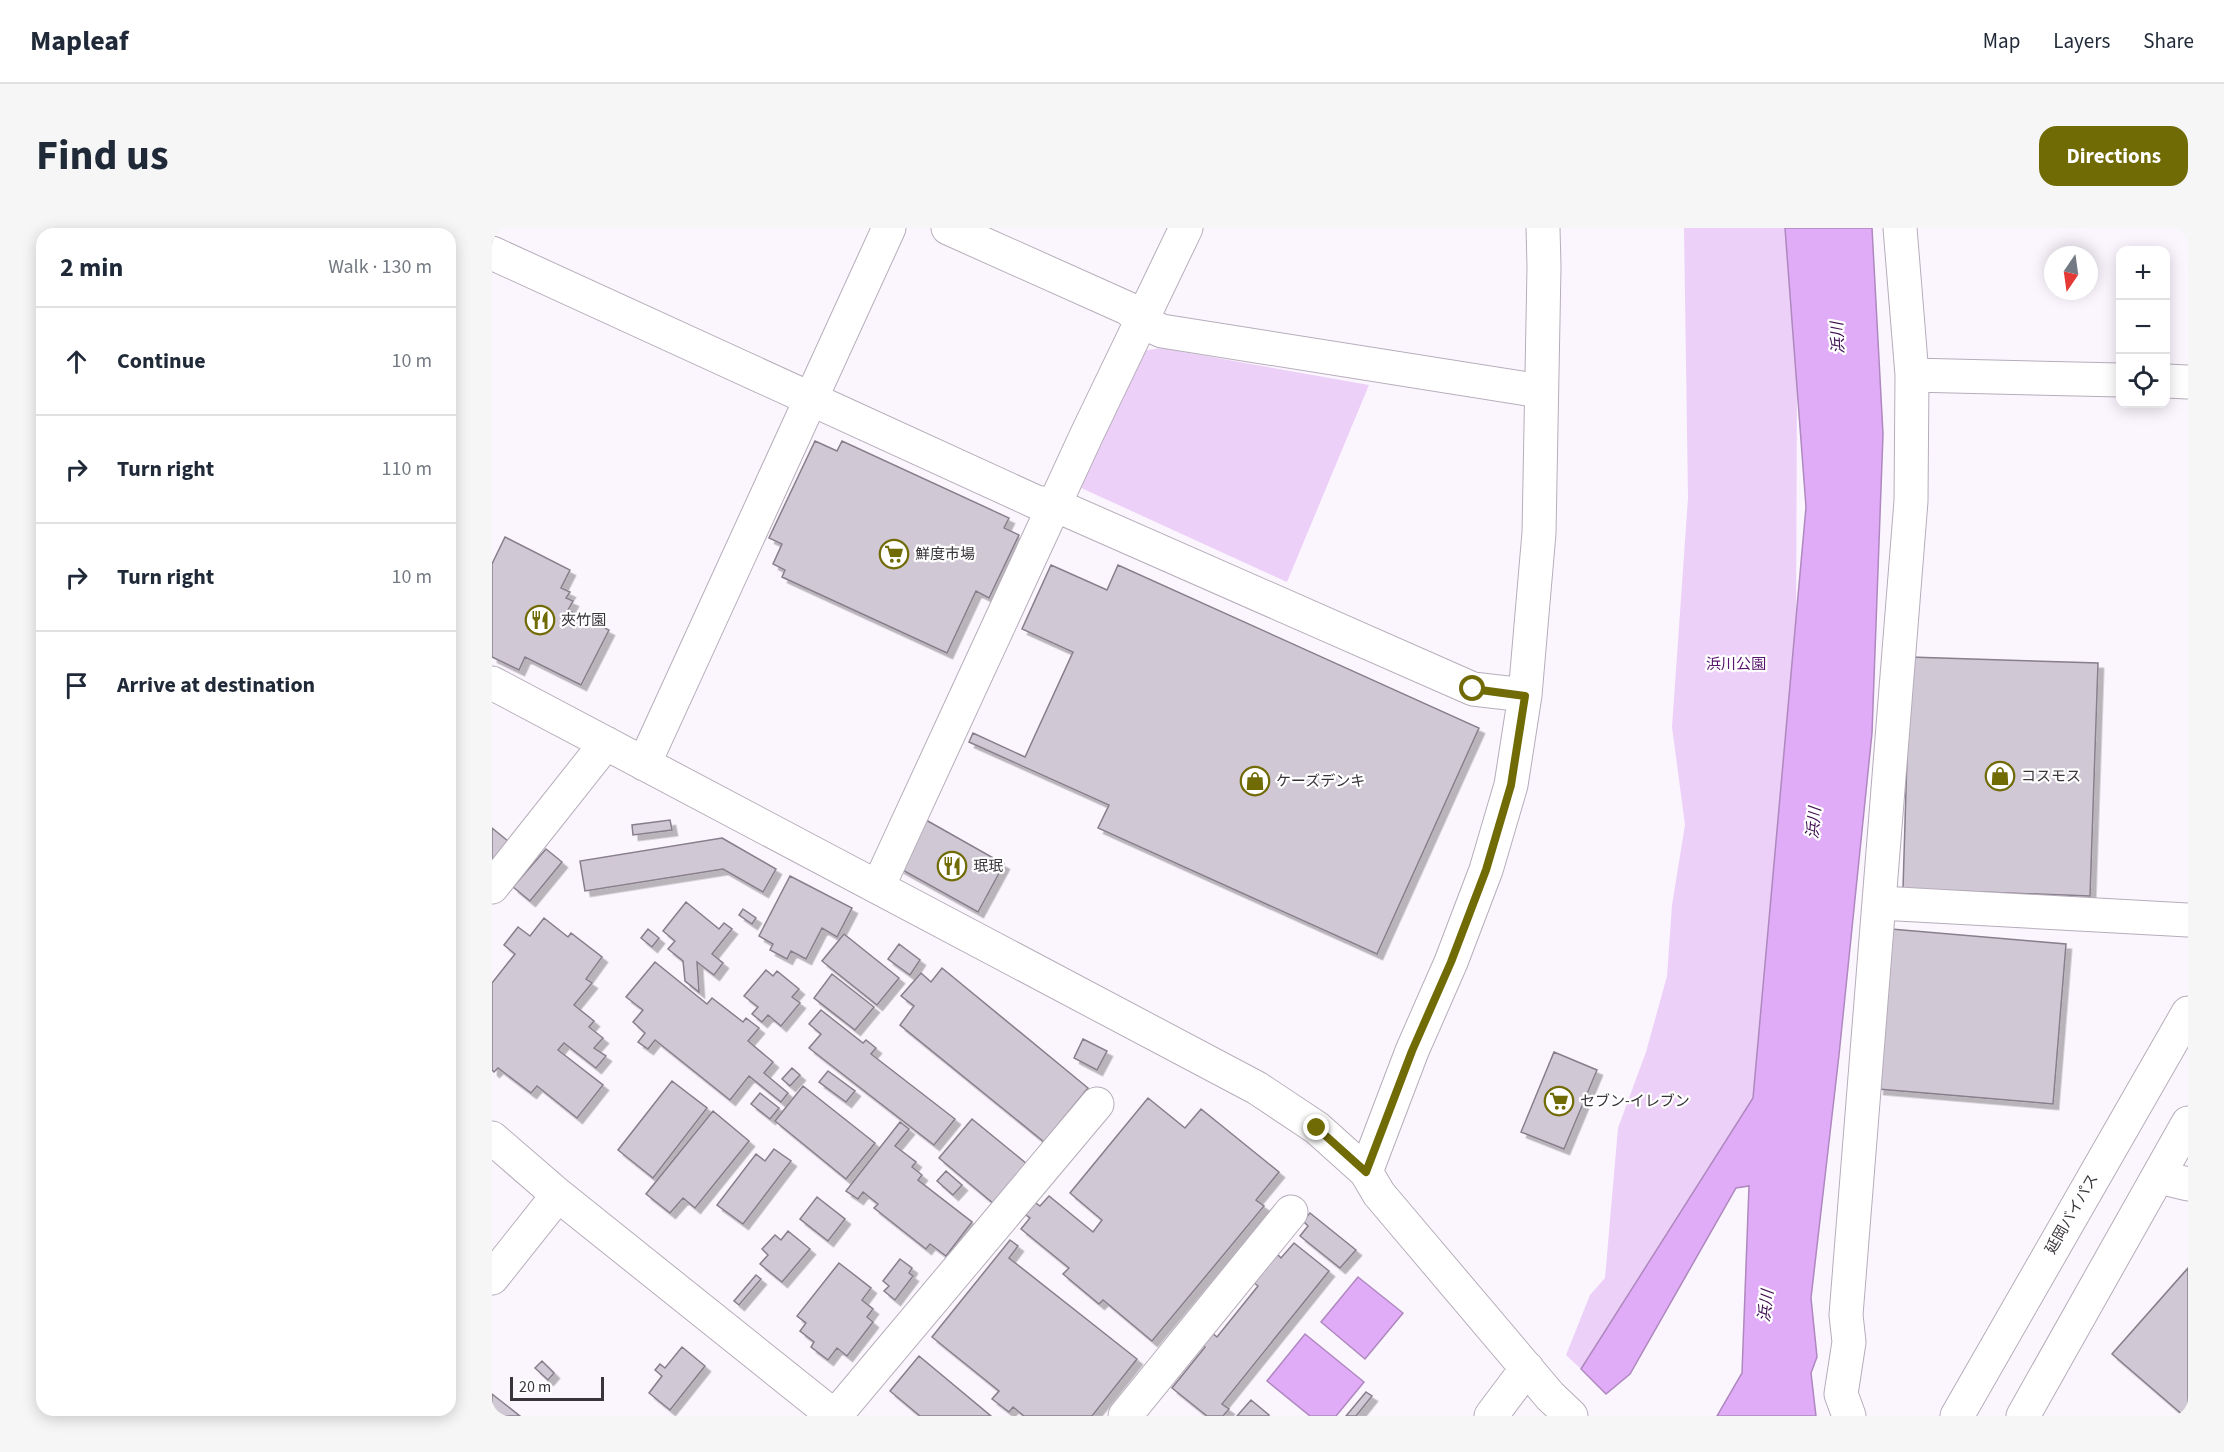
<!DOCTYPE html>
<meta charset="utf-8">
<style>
body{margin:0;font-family:"Source Sans 3","Noto Sans JP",sans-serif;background:#f6f6f7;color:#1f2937}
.controls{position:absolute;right:18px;top:18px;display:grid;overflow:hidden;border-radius:12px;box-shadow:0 3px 15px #0003}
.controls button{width:54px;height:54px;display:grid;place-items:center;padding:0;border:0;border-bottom:2px solid #e0e1e3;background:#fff;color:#1f2937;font:30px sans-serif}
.compass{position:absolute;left:1552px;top:18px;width:54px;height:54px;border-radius:50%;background:#fff;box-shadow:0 3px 15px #0003;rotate:193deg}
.scale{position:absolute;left:18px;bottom:15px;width:94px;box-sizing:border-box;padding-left:6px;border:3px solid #38343a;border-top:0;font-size:16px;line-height:21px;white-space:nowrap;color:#38343a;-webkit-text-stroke:4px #fff;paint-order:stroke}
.stop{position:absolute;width:18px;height:18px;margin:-14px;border:4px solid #716b06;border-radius:50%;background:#fff}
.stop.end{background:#716b06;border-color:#fff;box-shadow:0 2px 6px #0008}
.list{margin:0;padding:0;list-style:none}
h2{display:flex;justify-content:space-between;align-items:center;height:78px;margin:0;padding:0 24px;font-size:26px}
h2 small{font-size:20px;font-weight:400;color:#747a83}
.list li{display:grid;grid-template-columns:39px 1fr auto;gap:18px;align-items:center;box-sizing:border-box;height:108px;padding:0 24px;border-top:2px solid #e0e1e3}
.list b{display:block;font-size:22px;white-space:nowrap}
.list em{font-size:20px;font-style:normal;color:#747a83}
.icon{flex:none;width:33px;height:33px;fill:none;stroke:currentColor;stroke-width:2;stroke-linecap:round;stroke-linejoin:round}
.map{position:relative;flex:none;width:1696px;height:1188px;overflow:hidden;border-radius:18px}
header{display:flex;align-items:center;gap:36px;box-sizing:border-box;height:84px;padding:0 30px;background:#fff;border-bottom:2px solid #e0e1e3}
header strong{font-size:28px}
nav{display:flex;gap:33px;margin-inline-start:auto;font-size:21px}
.intro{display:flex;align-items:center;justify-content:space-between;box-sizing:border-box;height:144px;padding:0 36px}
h1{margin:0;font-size:42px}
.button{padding:15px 27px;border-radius:18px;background:#716b06;color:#fff;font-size:21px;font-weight:700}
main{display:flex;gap:36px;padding:0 36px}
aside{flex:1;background:#fff;border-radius:18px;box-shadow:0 3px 15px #0003}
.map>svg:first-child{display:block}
.green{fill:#ecd0f8}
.water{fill:#e0acf7;stroke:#ae88be;stroke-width:1.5}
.building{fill:#d1c8d5;stroke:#877f8b;stroke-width:1.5;filter:url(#shadow)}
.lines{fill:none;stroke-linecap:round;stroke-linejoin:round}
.minor-casing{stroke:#b6adba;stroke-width:35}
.highway-casing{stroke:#b6adba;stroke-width:35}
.minor{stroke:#fff;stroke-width:33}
.highway{stroke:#fff;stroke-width:33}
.route{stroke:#716b06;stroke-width:8}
.labels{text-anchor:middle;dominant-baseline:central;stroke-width:4.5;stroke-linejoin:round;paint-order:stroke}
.poi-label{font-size:15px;fill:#38343a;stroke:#fff;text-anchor:start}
.park-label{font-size:15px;fill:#55146b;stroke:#fff}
.street-label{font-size:15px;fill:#38343a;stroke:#fff}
.water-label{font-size:16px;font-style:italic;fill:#3f0e50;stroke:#fff}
</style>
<header>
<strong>Mapleaf</strong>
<nav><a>Map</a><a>Layers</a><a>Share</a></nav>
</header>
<div class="intro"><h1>Find us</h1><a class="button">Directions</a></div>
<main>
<aside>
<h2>2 min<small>Walk · 130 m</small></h2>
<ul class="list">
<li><svg class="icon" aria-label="ahead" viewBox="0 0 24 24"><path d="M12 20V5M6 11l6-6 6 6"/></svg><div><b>Continue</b></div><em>10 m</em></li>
<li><svg class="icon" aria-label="right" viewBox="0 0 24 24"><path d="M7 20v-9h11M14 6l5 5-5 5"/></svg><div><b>Turn right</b></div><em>110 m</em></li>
<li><svg class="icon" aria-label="right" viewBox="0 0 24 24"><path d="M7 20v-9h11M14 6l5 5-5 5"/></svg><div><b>Turn right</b></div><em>10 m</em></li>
<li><svg class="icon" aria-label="arrive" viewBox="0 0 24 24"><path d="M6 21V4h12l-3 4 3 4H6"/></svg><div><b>Arrive at destination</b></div></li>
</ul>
</aside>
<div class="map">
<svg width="1696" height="1188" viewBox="0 0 1696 1188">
<defs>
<filter id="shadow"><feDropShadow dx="5.5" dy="5.5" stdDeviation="0" flood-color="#0004"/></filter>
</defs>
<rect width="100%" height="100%" fill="#fbf6fe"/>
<path class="green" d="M1192,0h105l8,148 -1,280 -43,442 -135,222 -37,49 -15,-14 24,-60 15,-17 13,-150 28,-76 21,-76 5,-71 13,-80 -13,-98 16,-229z
M669,120l208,37 -82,197 -208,-95 63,-136z"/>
<path class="water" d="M1293,0h87l11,206 -11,299 -33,322 -28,243 6,59 -6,16 5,43h-99l25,-43 7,-187 -13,2 -106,186 -24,20 -25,-25 172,-271 53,-591z
M866,1049l45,36 -38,46 -44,-37z
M813,1106l59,48 -28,34h-26l-43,-35z"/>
<path class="building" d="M323,213l22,10 5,-10 167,77 -5,10 15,7 -30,63 -13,-7 -29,62 -165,-76 3,-7 -12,-6 9,-20 -13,-6z
M13,309l65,33 -9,18 9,4 -4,6 7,3 -5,9 41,20 -28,55 -56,-28 -6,13 -27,-13v-93z
M559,337l56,25 11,-25 361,163 -102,226 -279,-126 11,-23 -140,-63 4,-9 52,24 48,-105 -51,-23z
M1418,429l188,6 -8,233 -187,-7z
M178,592l2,10 -39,5 -1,-10z
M434,592l78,44 -26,48 -79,-44z
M0,600l16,13 -16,20z
M230,610l54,31 -13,23 -40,-23 -138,22 -5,-30z
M54,621l16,13 -32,39 -17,-14z
M298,648l62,32 -15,29 -15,-9 -16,31 -15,-8 -4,8 -17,-9 3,-6 -14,-8z
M194,674l33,27 5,-6 8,6 -20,25 11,9 -9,12 -17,-13 2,30 -14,-11 -2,-20 -15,-12 7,-8 -12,-10z
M251,681l13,9 -4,6 -13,-9z
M52,690l24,19 3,-4 31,24 -16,22 6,4 -18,22 20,16 -5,6 14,11 -9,10 12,8 -10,12 -32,-25 -6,7 45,35 -26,33 -40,-32 -6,7 -33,-25 -4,4 -2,-2v-87l23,-29 -11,-9 14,-18 12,9z
M156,701l11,9 -7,9 -11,-9z
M1399,701l175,15 -13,160 -175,-15z
M352,706l55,44 -22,27 -55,-44z
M407,716l21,16 -10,15 -22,-16z
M163,734l52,42 5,-6 31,24 3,-4 13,10 -11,13 25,21 -9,11 24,20 -7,9 -32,-26 -19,24 -75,-60 -7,9 -10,-7 7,-9 -12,-11 10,-12 -17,-13z
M450,740l146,120 -44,54 -144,-117 14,-19 -13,-10 20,-23 10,9z
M274,742l7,6 4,-5 22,18 -7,8 8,6 -19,23 -13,-11 -6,7 -10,-8 6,-7 -14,-11z
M340,746l42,33 -19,23 -41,-32z
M329,782l42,33 3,-3 10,8 -5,6 84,65 -21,26 -125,-97 12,-14 -12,-10z
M591,811l24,12 -10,19 -23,-12z
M1062,824l43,18 -33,79 -43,-17z
M300,840l8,7 -10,11 -8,-7z
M336,843l27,20 -9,11 -27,-20z
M180,853l35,27 -54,70 -35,-28z
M311,858l72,57 -29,36 -71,-58z
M268,865l19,15 -9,11 -19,-15z
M656,870l37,30 16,-19 78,63 -23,28 8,6 -112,135 -49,-41 -4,4 -36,-30 6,-6 -48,-39 9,-11 -7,-5 10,-12 7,5 9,-10 44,36 9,-12 -32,-27z
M221,883l36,30 -54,67 -12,-10 -13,15 -24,-19z
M480,891l55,45 -33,40 -55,-46z
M408,894l9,7 -14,17 21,16 -4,5 10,8 -4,5 54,42 -26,34 -16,-12 -4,5 -52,-41 4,-4 -15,-12 -5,7 -12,-8z
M282,921l17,12 -48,63 -26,-19 39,-51 9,7z
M454,943l16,14 -9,10 -16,-14z
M325,969l28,22 -17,22 -28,-22z
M818,985l46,37 -16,18 -40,-32 8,-10 -5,-5z
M296,1003l22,18 -28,33 -22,-18 8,-9 -6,-6 13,-14 6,5z
M518,1012l8,6 -9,12 128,101 -45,57h-68l-11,-9 -4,5 -17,-13 7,-8 -67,-54z
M802,1015l35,28 -107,133 7,5 -6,7h-16l-35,-28 33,-41 -9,-8 10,-11 11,9 41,-51 -5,-4 23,-29 5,5z
M408,1031l12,9 -3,5 4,3 -18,24 -11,-9 5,-5 -6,-5z
M347,1035l32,25 -9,12 11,9 -6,8 6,5 -26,34 -10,-8 -9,12 -17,-13 3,-5 -14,-11 6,-8 -9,-7z
M1696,1040v148h-4l-72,-62z
M264,1047l5,4 -22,26 -5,-4z
M190,1119l23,19 -35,44 -21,-17 13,-17 -7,-6 5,-6 5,4z
M427,1128l72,60h-71l-30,-25z
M50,1133l12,12 -6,7 -13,-12z
M874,1164l6,4 -16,20h-10z
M0,1166l28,22h-28z
M759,1172l18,15 -1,1h-31z"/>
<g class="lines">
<g class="minor-casing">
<path id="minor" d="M456,0l181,81 13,13 20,9 378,60
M0,25l544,249 19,3 418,184 52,6
M1420,147l208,5
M1674,153l22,1
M0,455l765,405 60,40 49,44 13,22 171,202 21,20
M152,536l245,-536
M0,659l114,-144
M386,659l209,-453 99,-206
M1388,675l308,17
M0,910l66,57 276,221
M874,944l46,-121 39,-89 35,-92 25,-85 14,-90 14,-162 5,-266 -1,-39
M1667,949l29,7
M0,1050l66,-83
M343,1188l262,-312
M633,1188l166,-204
M999,1188l36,-48
M1357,1188l-8,-22 8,-52 -3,-27 65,-814 1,-126 -12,-147"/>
</g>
<g class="highway-casing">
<path id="highway" d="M1465,1188l231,-403
M1531,1188l165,-293"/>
</g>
<use href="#minor" class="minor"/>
<use href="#highway" class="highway"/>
</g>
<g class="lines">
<path class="route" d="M825,900l49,44 46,-121 39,-89 35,-92 25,-85 14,-89 -52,-7"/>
</g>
<defs>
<g id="supermarket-ring" transform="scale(1.5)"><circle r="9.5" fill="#fff" stroke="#716b06" stroke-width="1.5"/><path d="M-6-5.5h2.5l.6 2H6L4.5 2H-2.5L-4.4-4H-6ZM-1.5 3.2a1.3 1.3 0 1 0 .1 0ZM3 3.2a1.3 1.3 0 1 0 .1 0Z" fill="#716b06"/></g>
<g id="restaurant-ring" transform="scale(1.5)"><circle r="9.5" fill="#fff" stroke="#716b06" stroke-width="1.5"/><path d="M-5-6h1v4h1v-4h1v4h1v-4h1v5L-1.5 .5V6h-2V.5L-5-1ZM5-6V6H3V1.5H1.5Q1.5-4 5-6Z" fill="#716b06"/></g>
<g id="shop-ring" transform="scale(1.5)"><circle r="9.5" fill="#fff" stroke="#716b06" stroke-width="1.5"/><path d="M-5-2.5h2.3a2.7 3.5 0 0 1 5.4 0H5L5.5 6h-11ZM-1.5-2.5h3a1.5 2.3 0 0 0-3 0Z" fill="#716b06"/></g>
</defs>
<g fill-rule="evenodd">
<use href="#supermarket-ring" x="402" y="326"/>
<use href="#restaurant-ring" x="48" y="392"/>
<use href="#shop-ring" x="1508" y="548"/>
<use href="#shop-ring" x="763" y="553"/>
<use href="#restaurant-ring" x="460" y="638"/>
<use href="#supermarket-ring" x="1067" y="873"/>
</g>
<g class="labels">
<g class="poi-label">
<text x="423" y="326">鮮度市場</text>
<text x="69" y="392">夾竹園</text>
<text x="1529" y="548">コスモス</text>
<text x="784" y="553">ケーズデンキ</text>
<text x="481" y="638">珉珉</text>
<text x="1088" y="873">セブン-イレブン</text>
</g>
<g class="park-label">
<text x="1244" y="436">浜川公園</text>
</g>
<g class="street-label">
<text transform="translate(1580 986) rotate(-60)">延岡バイパス</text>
</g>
<g class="water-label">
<text transform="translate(1346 110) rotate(-93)">浜川</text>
<text transform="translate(1322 595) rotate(-85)">浜川</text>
<text transform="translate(1274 1078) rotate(-83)">浜川</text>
</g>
</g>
</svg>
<div class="controls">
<button>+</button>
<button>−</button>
<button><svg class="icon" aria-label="locate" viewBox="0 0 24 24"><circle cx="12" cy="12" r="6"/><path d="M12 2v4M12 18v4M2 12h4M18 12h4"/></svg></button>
</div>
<svg class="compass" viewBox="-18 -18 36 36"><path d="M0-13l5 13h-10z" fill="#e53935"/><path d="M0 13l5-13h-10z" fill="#747a83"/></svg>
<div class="scale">20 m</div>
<div class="stop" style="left:981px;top:461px"></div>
<div class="stop end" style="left:825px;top:900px"></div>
</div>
</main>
